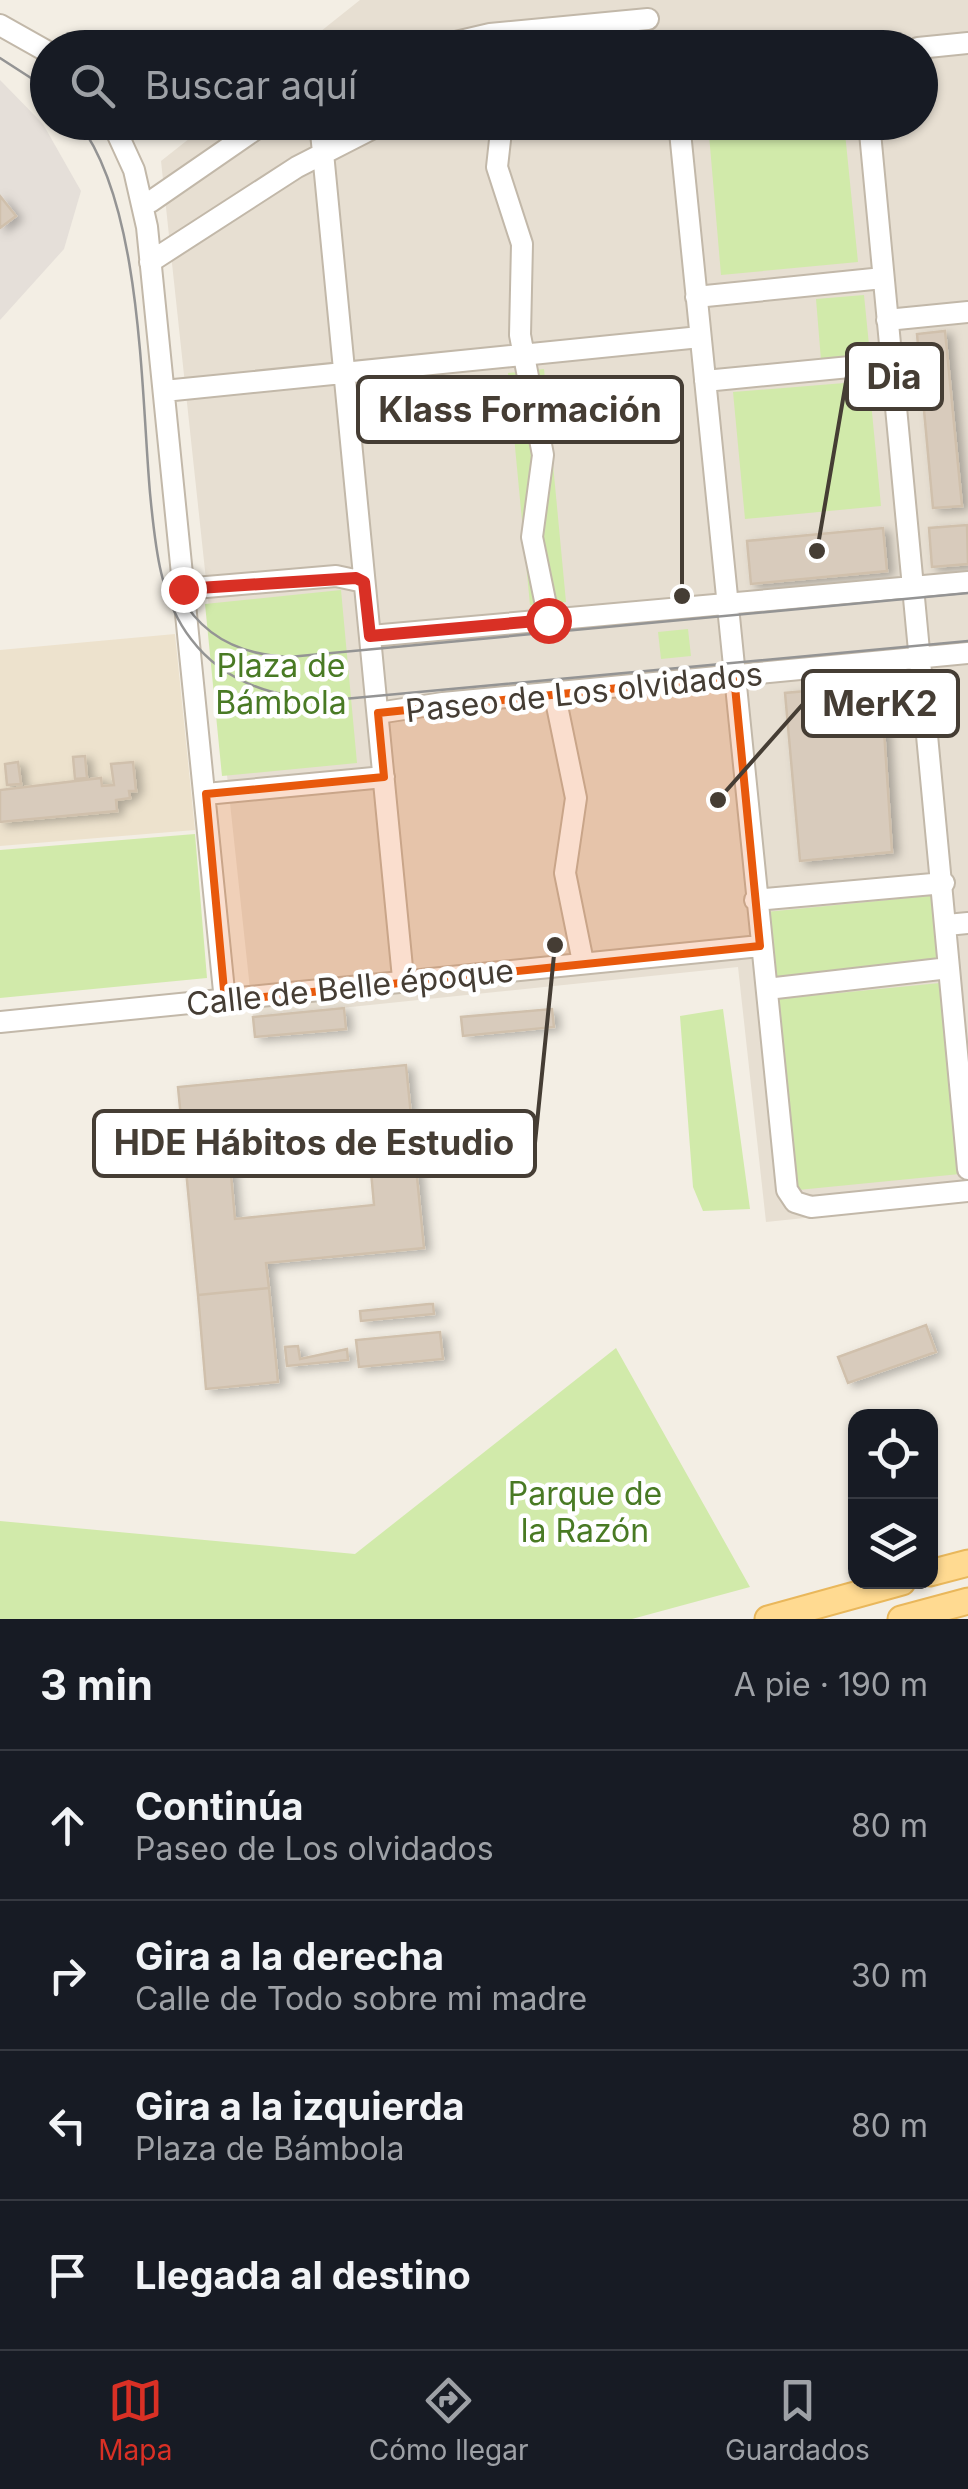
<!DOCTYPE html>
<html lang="es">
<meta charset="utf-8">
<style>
body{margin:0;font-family:Inter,sans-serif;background:#242831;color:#f1f3f6}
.controls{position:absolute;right:30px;bottom:30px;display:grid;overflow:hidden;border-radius:20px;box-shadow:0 2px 8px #0004}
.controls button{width:90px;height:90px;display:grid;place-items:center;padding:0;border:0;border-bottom:2px solid #363941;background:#171b24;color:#f1f3f6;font:50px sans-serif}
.stop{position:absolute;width:30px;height:30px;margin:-22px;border:8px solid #d93025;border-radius:50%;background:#fff}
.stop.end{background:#d93025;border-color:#fff;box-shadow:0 2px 10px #0008}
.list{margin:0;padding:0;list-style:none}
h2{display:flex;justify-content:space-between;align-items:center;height:130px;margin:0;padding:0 40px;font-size:42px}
h2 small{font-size:32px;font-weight:400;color:#9ea1a6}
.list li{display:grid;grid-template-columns:65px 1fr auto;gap:30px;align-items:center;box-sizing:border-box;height:150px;padding:0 40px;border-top:2px solid #363941}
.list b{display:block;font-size:38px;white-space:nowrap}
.list p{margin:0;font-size:32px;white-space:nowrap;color:#9ea1a6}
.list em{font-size:32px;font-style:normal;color:#9ea1a6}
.icon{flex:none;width:55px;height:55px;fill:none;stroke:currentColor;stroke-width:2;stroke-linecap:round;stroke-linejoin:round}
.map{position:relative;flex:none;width:968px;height:1619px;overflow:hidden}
.search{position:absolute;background:#171b24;box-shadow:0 2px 8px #0004;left:30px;right:30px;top:30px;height:110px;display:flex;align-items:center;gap:25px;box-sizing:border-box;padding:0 35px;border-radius:55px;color:#9ea1a6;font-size:38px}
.sheet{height:730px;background:#171b24}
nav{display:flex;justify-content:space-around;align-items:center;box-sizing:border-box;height:140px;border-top:2px solid #363941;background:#171b24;font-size:28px;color:#9ea1a6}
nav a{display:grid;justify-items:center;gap:5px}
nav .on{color:#d93025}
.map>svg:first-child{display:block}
.residential{fill:#e7dfd2}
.industrial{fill:#e5dfd9}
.education{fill:#ede2cd}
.green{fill:#d1eaaa}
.building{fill:#d8cbbc;stroke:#d0c0ac;stroke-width:2.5;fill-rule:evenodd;filter:url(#shadow)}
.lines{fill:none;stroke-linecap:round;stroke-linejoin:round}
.minor-casing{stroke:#c2b8a9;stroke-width:24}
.major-casing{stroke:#e9b75b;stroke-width:29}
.minor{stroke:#fff;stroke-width:20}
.major{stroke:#ffda91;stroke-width:25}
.tram{stroke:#949494;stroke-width:2.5}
.route{stroke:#d93025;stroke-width:12}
.marked{fill:#e8590c;fill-opacity:0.2;stroke:#e8590c;stroke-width:8;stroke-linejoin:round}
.labels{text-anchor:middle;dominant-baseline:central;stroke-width:9;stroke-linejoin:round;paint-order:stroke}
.park-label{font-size:32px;fill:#497a24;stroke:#fff}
.street-label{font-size:32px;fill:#453d34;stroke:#fff}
.leader{fill:none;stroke:#453d34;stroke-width:4}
.callout-dot{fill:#453d34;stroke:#fff;stroke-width:4}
.callout{fill:#fff;stroke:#453d34;stroke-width:4}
.callout-label{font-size:35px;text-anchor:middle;font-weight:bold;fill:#453d34}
</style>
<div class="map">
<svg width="968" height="1619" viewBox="0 0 968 1619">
<defs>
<filter id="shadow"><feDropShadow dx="6" dy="3.5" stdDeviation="5" flood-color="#0004"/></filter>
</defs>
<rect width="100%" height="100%" fill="#f3eee4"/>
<path class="residential" d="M360,0h608v1201l-202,21 -28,-255 -485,50 -92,-856 48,-38 711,-1v-74l-619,-1z"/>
<path class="industrial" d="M0,80l43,44 38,67 -17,58 -64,71z"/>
<path class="education" d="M175,634l20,196 -195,16v-196z"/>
<path class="green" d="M708,123h136l14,139 -137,13z
M864,295l6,60 -49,5 -5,-61z
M544,369l22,233 -10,1 -14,-57 9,-78 -17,-98z
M518,372l15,68 7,164 -10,1 -22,-232z
M869,381l12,125 -136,13 -12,-127z
M341,590l16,173 -135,13 -17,-172z
M688,629l3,27 -30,3 -3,-27z
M195,834l12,144 -207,20v-148z
M938,895l7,66 -172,18 -7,-67z
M940,983l20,191 -162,16 -20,-191z
M723,1009l27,200 -47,2 -10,-24 -13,-171z
M616,1348l134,239 -118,32h-632v-98l355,33z"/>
<path class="building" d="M0,196l16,20 -16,12z
M945,331l17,175 -29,2 -16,-174z
M967,525l1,39 -36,3 -3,-39z
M883,528l4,43 -136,13 -4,-43z
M881,684l11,168 -92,9 -15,-168z
M85,756l2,22 -12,1 -2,-22z
M18,762l3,22 -14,1 -2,-21z
M133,762l3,29h-7l1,7 -14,2 1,11 -117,11v-32l101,-12 1,8 12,-1 -3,-21z
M344,1008l2,21 -91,8 -2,-20z
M552,1009l2,18 -91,9 -2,-19z
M406,1065l18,183 -158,15 3,25 -71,7 -20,-208zM366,1116l8,89 -139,14 -8,-90z
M269,1288l9,94 -72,7 -8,-94z
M429,1304h4l1,10 -73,7 -1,-10z
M926,1325l10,27 -88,31 -10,-26z
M440,1332l3,27 -84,8 -3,-27z
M298,1346l2,13 47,-10 1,11 -61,6 -2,-19z"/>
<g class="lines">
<g class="minor-casing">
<path id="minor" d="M0,25l48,27
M430,48l60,-14 158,-15
M918,48l50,-5
M112,122l22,48 13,57 78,774
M320,122l83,856
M502,122l-5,45 25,77 -2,91 23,120 -11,82 17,83
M679,122l108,1068 8,12 16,5 157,-16
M869,122l99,1047
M150,202l116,-80
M150,262l147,-95 88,-45
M696,297l187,-19
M887,320l81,-8
M705,381l186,-18
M164,391l536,-54
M183,589l153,-13 28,6
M371,636l597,-54
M555,696l21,102 -11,75 18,89
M378,713l65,-10 525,-50
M206,794l178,-17
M755,900l189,-17
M947,925l21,-2
M767,989l182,-21
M0,1022l760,-76"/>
</g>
<g class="major-casing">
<path id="major" d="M930,1573l38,-10
M768,1619l134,-37
M901,1619l67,-18"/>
</g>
<use href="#minor" class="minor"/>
<use href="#major" class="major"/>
<path class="tram" d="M0,58l48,31
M78,122c64,82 63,268 72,371 5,50 9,105 41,146 34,45 87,60 142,61l635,-59
M180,595c23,43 63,60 109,62l679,-64"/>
</g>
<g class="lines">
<path class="route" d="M183,589l173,-11 8,4 6,54 178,-16"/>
</g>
<path class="marked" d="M734,676l26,270 -535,55 -19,-207 178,-17 -6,-64z"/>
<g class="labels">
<g class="park-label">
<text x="281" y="665">Plaza de<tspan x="281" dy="37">Bámbola</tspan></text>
<text x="585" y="1493">Parque de<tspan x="585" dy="37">la Razón</tspan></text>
</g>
<g class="street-label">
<text transform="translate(584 692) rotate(-6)">Paseo de Los olvidados</text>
<text transform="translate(350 987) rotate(-6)">Calle de Belle époque</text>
</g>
</g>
<path class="leader" d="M817 551L847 376M682 596L682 410M718 800L803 704M555 945L535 1143"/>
<g class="callout-dot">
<circle cx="817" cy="551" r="10"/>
<circle cx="682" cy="596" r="10"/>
<circle cx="718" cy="800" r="10"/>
<circle cx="555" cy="945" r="10"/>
</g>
<g class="callout">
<rect x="847" y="344" width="95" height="65" rx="10"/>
<rect x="358" y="377" width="324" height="65" rx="10"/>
<rect x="803" y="671" width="155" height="65" rx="10"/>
<rect x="94" y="1111" width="441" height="65" rx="10"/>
</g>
<g class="callout-label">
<text x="894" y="389">Dia</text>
<text x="520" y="422">Klass Formación</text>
<text x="880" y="716">MerK2</text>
<text x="314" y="1155">HDE Hábitos de Estudio</text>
</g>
</svg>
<div class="controls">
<button><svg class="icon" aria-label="locate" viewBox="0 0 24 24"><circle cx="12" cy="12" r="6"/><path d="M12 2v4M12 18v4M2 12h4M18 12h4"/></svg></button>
<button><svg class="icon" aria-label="layers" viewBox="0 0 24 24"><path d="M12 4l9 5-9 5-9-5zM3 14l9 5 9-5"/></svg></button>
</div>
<div class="stop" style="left:548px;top:620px"></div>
<div class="stop end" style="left:183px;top:589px"></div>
<div class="search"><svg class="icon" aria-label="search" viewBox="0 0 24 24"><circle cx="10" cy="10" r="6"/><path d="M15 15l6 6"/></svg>Buscar aquí</div>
</div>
<section class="sheet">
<h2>3 min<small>A pie · 190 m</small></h2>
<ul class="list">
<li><svg class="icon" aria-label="ahead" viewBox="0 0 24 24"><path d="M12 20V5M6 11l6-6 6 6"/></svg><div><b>Continúa</b><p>Paseo de Los olvidados</p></div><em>80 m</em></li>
<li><svg class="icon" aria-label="right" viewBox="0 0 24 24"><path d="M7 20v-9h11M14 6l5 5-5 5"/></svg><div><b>Gira a la derecha</b><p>Calle de Todo sobre mi madre</p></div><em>30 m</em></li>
<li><svg class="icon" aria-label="left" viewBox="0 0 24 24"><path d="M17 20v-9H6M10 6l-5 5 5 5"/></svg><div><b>Gira a la izquierda</b><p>Plaza de Bámbola</p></div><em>80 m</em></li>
<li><svg class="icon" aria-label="arrive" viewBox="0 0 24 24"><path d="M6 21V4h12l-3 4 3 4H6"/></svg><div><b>Llegada al destino</b></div></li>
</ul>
</section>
<nav>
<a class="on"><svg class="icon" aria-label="map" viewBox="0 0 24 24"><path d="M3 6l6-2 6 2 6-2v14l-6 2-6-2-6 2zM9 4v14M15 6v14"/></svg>Mapa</a>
<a><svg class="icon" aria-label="directions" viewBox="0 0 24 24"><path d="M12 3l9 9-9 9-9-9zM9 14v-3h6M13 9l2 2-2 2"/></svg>Cómo llegar</a>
<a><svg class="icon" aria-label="saved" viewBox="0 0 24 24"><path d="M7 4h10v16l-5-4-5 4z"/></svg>Guardados</a>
</nav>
